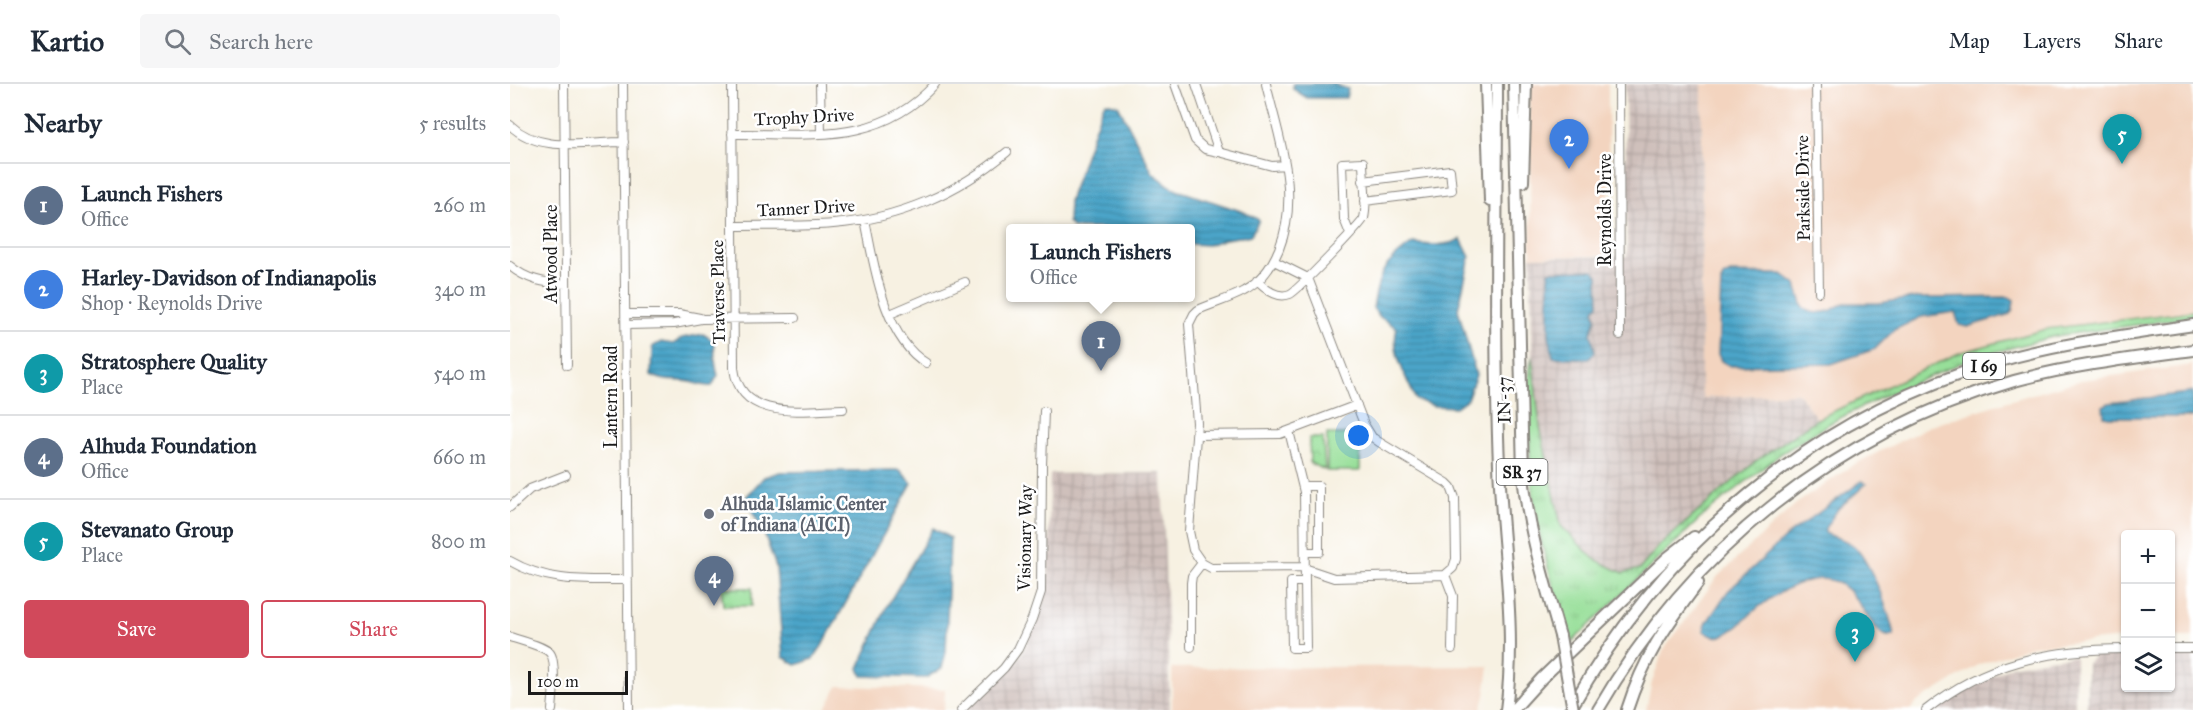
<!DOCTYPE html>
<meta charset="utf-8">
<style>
body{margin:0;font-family:"IM FELL Great Primer",serif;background:#f6f6f7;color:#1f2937}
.controls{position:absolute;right:18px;bottom:18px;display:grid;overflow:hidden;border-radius:6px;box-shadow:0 2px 4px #0004}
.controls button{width:54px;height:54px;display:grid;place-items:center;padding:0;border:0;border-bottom:2px solid #e0e1e3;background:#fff;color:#1f2937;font:30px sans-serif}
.scale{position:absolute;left:18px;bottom:15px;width:100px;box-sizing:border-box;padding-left:6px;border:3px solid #1c1c1c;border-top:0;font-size:16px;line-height:21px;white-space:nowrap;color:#1c1c1c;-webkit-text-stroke:4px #fff;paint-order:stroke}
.you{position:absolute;left:849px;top:352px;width:21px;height:21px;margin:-15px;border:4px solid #fff;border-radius:50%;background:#1a73e8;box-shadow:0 0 0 9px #1a73e833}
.badge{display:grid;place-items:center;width:39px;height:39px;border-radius:50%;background:#d1495b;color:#fff;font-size:20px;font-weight:700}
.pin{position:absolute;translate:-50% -50px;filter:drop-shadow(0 2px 3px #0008)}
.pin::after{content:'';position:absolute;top:32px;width:21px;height:18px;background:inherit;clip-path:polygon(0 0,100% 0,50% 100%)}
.popup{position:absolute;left:496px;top:140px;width:189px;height:78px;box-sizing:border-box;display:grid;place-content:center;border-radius:6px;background:#fff;filter:drop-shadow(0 2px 4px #0005);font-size:20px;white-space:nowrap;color:#747a83}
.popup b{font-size:22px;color:#1f2937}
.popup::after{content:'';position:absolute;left:50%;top:100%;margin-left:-12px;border:12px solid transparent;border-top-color:#fff}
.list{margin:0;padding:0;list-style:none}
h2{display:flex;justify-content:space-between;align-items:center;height:78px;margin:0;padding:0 24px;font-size:26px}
h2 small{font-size:20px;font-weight:400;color:#747a83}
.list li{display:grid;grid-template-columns:39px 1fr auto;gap:18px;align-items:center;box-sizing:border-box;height:84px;padding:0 24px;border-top:2px solid #e0e1e3}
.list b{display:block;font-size:22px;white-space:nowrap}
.list p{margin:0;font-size:20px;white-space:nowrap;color:#747a83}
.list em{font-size:20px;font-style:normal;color:#747a83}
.actions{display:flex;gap:12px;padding:18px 24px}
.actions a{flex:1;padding:14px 0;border:2px solid #d1495b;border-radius:6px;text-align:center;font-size:21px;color:#d1495b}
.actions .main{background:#d1495b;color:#fff}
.icon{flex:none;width:33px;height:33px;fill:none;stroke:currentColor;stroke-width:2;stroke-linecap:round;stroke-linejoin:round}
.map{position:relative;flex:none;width:1683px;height:626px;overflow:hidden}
header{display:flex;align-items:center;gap:36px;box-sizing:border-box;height:84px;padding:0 30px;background:#fff;border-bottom:2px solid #e0e1e3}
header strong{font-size:28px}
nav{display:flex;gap:33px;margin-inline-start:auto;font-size:21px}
.search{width:420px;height:54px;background:#f6f6f7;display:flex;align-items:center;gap:15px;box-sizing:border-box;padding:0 21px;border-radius:6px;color:#747a83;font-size:22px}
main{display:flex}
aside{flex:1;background:#fff}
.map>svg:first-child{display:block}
.built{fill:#f3d4bf}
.industrial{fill:url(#industrial-grid)}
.grass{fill:url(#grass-tufts);stroke:#5a7e5a;stroke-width:1.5}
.park{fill:url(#park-crowns);stroke:#5a7e5a;stroke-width:1.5}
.garden{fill:#97df99;stroke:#5a7e5a;stroke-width:1.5}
.water{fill:url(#water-rules);stroke:#346072;stroke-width:1.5}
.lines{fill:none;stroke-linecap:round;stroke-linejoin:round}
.minor-casing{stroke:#8a867f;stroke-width:10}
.highway-casing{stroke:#8a867f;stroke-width:14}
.minor{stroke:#fff;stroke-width:8}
.highway{stroke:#fff;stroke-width:10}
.highway-bridge-casing{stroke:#8a867f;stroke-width:14;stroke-linecap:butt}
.highway-bridge{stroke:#fff;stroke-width:10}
.worship-dot{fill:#6b7280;stroke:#fff;stroke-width:2}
.labels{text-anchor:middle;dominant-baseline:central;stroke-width:5;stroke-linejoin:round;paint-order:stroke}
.shield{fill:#fff;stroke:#606060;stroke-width:1.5}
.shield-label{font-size:16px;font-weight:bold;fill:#1c1c1c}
.street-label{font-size:18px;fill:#1c1c1c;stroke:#fff}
.worship-label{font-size:18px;font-weight:bold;fill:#5b616d;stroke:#fff;text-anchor:start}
</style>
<header>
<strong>Kartio</strong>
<div class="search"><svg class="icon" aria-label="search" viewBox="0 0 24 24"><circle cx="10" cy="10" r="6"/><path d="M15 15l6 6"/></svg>Search here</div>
<nav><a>Map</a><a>Layers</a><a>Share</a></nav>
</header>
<main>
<aside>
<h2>Nearby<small>5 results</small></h2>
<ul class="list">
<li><span class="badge" style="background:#5c6f8a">1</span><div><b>Launch Fishers</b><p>Office</p></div><em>260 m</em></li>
<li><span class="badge" style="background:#3f7fe0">2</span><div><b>Harley-Davidson of Indianapolis</b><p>Shop · Reynolds Drive</p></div><em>340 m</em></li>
<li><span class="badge" style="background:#0f9aa8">3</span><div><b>Stratosphere Quality</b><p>Place</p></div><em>540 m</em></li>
<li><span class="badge" style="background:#5c6f8a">4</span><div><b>Alhuda Foundation</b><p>Office</p></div><em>660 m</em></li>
<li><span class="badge" style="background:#0f9aa8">5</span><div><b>Stevanato Group</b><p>Place</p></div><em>800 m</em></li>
</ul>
<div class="actions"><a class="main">Save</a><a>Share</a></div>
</aside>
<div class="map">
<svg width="1683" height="626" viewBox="0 0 1683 626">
<defs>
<pattern id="industrial-grid" width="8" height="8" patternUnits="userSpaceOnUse" patternTransform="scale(1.5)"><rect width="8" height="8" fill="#cfc0bb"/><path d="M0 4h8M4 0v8" fill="none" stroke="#b1a4a0"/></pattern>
<pattern id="grass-tufts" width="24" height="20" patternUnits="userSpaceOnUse" patternTransform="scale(1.5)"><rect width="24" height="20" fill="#97df99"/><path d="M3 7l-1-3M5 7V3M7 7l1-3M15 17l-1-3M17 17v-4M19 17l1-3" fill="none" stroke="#82bf83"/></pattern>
<pattern id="park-crowns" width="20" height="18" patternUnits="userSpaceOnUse" patternTransform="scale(1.5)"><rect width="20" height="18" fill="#97df99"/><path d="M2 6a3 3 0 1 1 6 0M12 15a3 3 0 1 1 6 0" fill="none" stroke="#82bf83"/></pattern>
<pattern id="water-rules" width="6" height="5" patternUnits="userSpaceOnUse" patternTransform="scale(1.5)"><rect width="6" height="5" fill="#4ba5c9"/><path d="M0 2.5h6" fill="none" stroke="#3e86a2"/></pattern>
</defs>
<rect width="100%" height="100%" fill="#fff"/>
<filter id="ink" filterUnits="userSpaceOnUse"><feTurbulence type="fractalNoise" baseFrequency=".0167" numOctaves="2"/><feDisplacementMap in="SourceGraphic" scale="12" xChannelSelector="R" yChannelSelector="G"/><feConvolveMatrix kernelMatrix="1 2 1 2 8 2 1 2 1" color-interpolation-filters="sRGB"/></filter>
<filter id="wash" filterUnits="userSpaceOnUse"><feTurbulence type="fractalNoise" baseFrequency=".008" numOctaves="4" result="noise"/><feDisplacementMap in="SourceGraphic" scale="24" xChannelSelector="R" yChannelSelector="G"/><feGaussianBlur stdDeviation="1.35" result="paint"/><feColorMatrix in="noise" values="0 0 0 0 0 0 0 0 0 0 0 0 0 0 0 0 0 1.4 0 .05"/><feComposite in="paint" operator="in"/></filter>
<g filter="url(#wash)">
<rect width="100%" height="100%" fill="#f7f1e2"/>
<path class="built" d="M1019,0h79l1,171 -78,2z
M1192,0h491v227l-147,18 -87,24 -142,66 -19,-26 -95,5 -2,-10z
M1683,281v272h-22l-1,-103h-44l-1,104 -93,8 -52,18 -63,38 -7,8h-264l6,-28 11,-31 55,-75 78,-72 57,-39 77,-39 68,-22 84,-24z
M979,582l-4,30 -4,14h-309v-42z
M328,602l107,3 -1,21h-119z"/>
<path class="industrial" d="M1115,0h77l-1,304 2,10 95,-5 19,26 -61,42 -97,85 -19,23 -17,4 -29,-14 -33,-33 -21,-99 -8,-70 -1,-100 96,-1z
M652,389l8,237h-206l33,-27 24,-28 19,-41 8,-27 2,-113z
M1586,570l29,1 1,33h44l1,-33h22v55h-106v-46z
M1565,572v54h-139l18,-14 57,-30 37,-7z"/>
<path class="grass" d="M1683,227v6l-137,19 -83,22 -89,38 -52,26 -50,31 -78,62 -133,128c-12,-37 -24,-74 -32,-112 -8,-37 -10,-76 -10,-115 0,-19 -2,-40 3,-59l8,70 21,99 33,33 29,14 17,-4 19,-23 97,-85 61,-42 142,-66 87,-24z"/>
<path class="park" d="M799,354h14l2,32 -15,-7z
M211,502h7v2h24v18h-29z"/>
<path class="garden" d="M817,350h33v37h-33z"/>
<path class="water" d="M783,0h40l15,5 -2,9h-39l-14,-9z
M595,18l13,3 35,68 21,16 70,23 15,8 -8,15 -26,4 -17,6 -17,-1v-16h-118l-5,-6 1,-21 31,-88z
M951,155l9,18 -12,52 18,66 -9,24 -11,8 -22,-1 -18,-6c-9,-21 -26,-49 -19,-72l-17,-11 -7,-9c6,-36 10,-44 40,-65 17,2 31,4 48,-4z
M1083,186l5,5 1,30 -5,4 2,10 -5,14 4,19 -6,7 -36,-2 -4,-22v-64z
M1220,189l52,1 14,11 7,22 5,4 8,2 14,-2 14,-8h34l36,-5 95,-1 5,3 -1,9 -3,5 -43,13 -8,-2 -4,-13 -34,5 -27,13 -19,19 -44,15 -101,2 -9,-5 -3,-7 3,-72 2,-5z
M193,250l11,7c1,12 0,23 4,34l-6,11c-12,0 -20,-5 -31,-5 -14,-1 -17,0 -30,-6l1,-28 9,-5 12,2 9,-6z
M1683,308v25h-84l-5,-1 -1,-10 6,-3z
M390,386l12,13 -90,163 -9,13 -17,6 -13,-8 -7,-90 -12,-34 -19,-35 19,-21 16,-5z
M1352,397l4,3 -28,25 -13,19v5c9,4 23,7 30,14 16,17 35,66 39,89 -27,6 -32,-60 -75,-57 -22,1 -48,18 -65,32 -10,9 -20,21 -33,25 -7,2 -11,-1 -17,-5l1,-6 23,-34 60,-56z
M423,444l17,10 -4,114 -4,16 -16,10 -64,-2 -3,-8 28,-62z"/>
</g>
<g filter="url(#ink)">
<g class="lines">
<g class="minor-casing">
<path id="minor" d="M54,0l3,281
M113,0l6,626
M222,0l2,284c6,54 70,42 109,41
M310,0l1,49
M665,0l20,56 10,9 14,3
M686,0l23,68 53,14 13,-1
M1109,0l1,251
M1306,0l3,208
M0,41c30,29 76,17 114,17
M222,50c76,-1 146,13 203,-50
M853,97l87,-11 2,20 -87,11
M355,136c9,45 19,118 61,143
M223,142c33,-1 67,1 100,-2 65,-5 125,-31 174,-72
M764,177l34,17 56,146 8,13 7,5 68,41 4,4 4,11 1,61 -3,9 -8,7 8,21 -1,53
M0,182c17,14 34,17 56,18
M747,197c8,8 21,18 33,13 7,-3 72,-70 74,-76 4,-17 -1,-39 -1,-56l-21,1 2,56 6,15
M116,230h53l21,4
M380,230l75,-32
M116,241l48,-1 27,-5 94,-1
M779,347l15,61 1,90
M686,351l84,-1 77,-29
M794,402h15v66h-14
M0,423l20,-18 36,-14
M0,477c38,22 76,19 118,19
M692,479l9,5 90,-1 33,11 111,-3
M781,498h14l1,66h-14z
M0,553c9,3 34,9 40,16 7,8 3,46 2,57
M681,563v-64l1,-7 10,-13 -9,-13 -4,-19 8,-108 -8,-99 5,-10 4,-4c15,-7 32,-11 46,-19 17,-9 28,-25 35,-42 22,-55 0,-110 -13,-165
M1660,564h23
M451,626l43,-42 14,-19 14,-30 9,-27 1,-127 2,-54
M1416,626c60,-48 124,-61 200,-61"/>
</g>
<g class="highway-casing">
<path id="highway" d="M976,0l4,117
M987,0c0,127 -3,254 2,381 3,82 18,164 7,245
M1004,0l9,391c5,55 22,108 37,161
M1013,98l3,-98
M1003,626l29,-32 124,-119 28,-22
M1060,626c94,-167 242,-293 426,-348 64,-19 131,-27 197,-37
M1088,626c93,-161 237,-277 416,-329 59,-16 119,-23 179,-31
M1117,626c17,-53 38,-83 71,-127"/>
</g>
<use href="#minor" class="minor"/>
<use href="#highway" class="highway"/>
<g class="highway-bridge-casing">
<path id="highway-bridge" d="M1050,552l13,74"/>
</g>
<use href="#highway-bridge" class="highway-bridge"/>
</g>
</g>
<circle class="worship-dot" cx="199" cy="430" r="6"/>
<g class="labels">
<g class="shield">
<rect x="1453" y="269" width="42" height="26" rx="4.5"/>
<rect x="986.5" y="375" width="51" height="26" rx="4.5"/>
</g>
<g class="shield-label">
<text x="1474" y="282">I 69</text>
<text x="1012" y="388">SR 37</text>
</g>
<g class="street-label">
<text transform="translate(294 33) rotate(-3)">Trophy Drive</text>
<text transform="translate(1293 104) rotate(-91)">Parkside Drive</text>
<text transform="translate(296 124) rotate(-3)">Tanner Drive</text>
<text transform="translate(1095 126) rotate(-90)">Reynolds Drive</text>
<text transform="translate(41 170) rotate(-90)">Atwood Place</text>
<text transform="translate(208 208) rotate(-91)">Traverse Place</text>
<text transform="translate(101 313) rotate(-90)">Lantern Road</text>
<text transform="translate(994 316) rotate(-91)">IN-37</text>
<text transform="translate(515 454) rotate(-89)">Visionary Way</text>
</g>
<g class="worship-label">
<text x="211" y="420">Alhuda Islamic Center<tspan x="211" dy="21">of Indiana (AICI)</tspan></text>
</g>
</g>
</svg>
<div class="controls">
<button>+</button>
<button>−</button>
<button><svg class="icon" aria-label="layers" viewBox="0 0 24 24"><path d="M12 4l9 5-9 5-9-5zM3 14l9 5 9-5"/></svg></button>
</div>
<div class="scale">100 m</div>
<div class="you"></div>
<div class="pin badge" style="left:591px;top:287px;background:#5c6f8a">1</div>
<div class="popup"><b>Launch Fishers</b>Office</div>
<div class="pin badge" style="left:1059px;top:85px;background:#3f7fe0">2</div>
<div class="pin badge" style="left:1345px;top:578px;background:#0f9aa8">3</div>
<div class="pin badge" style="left:204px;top:522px;background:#5c6f8a">4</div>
<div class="pin badge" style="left:1612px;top:80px;background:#0f9aa8">5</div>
</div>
</main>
